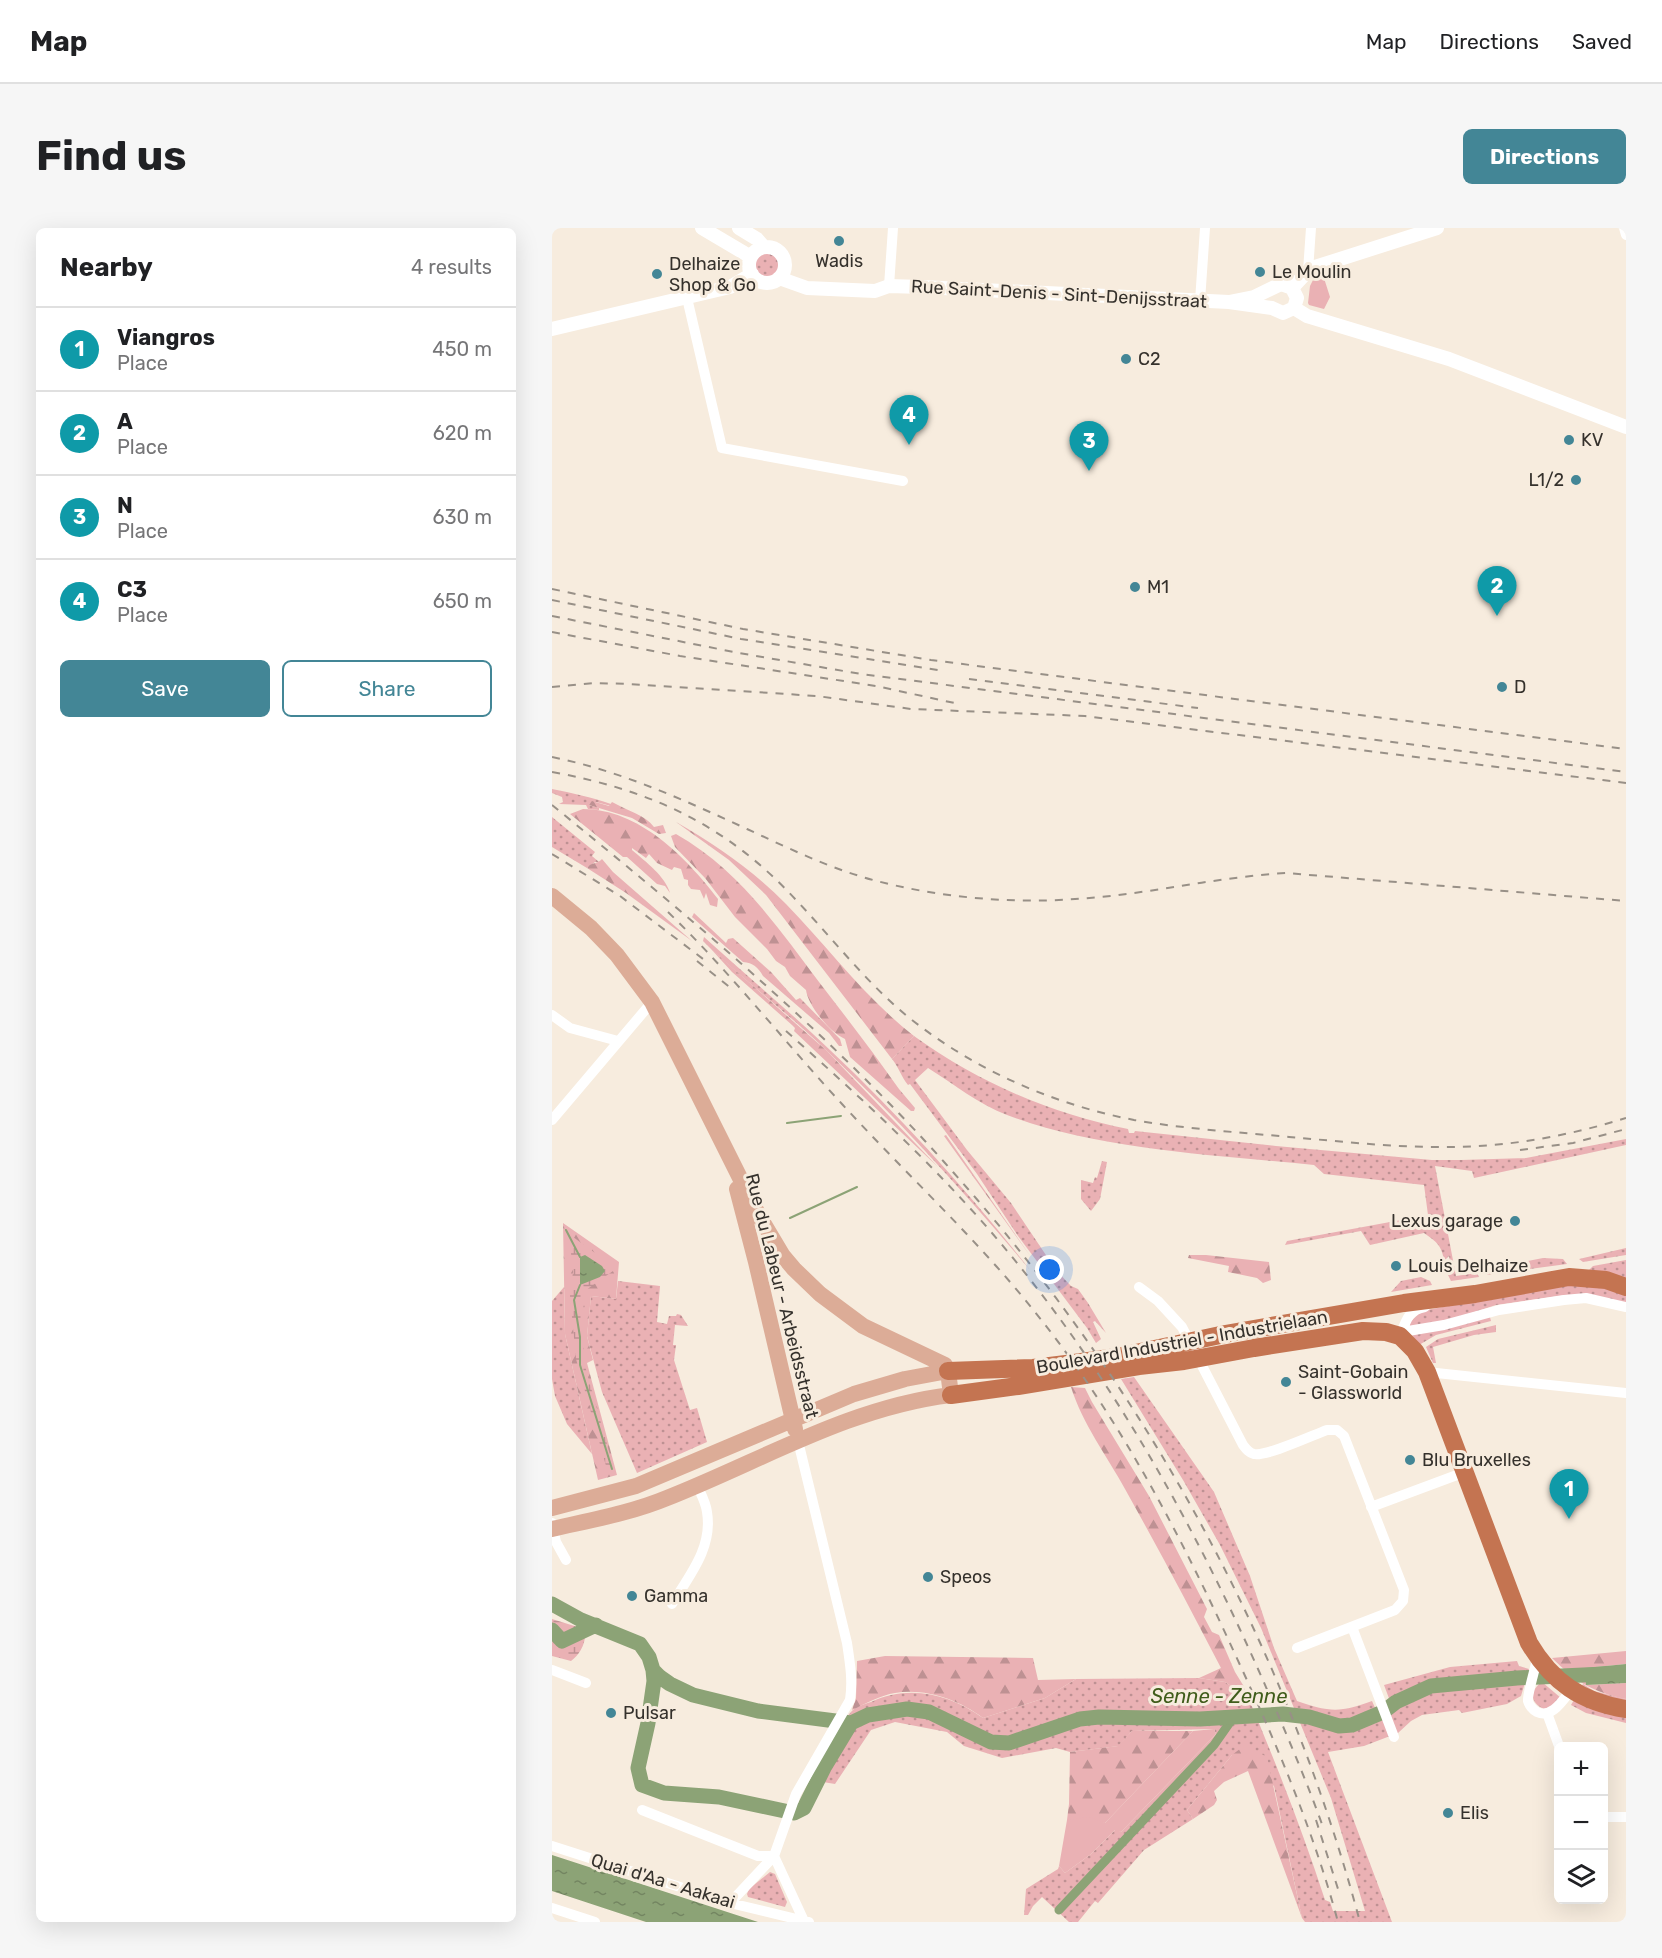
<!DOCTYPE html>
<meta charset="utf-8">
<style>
body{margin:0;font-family:Rubik,sans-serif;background:#f6f6f6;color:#202124}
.controls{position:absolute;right:18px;bottom:18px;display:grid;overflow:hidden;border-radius:9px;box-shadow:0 6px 24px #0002}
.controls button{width:54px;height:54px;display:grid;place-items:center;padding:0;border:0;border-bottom:2px solid #e0e0e0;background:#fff;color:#202124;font:30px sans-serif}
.you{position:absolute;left:498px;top:1042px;width:21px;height:21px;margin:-15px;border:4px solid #fff;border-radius:50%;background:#1a73e8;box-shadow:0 0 0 9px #1a73e833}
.badge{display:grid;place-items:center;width:39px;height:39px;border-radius:50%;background:#438696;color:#fff;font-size:20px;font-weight:700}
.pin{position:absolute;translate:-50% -50px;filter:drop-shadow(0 2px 3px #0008)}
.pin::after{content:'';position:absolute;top:32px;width:21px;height:18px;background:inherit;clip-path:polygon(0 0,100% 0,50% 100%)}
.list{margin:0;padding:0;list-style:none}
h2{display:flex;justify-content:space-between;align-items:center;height:78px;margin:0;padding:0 24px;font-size:26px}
h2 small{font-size:20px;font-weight:400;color:#757577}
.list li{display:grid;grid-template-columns:39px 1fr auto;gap:18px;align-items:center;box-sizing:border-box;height:84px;padding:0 24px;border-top:2px solid #e0e0e0}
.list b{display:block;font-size:22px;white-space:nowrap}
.list p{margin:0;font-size:20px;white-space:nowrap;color:#757577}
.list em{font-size:20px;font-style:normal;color:#757577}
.actions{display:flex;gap:12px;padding:18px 24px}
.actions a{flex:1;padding:14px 0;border:2px solid #438696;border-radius:9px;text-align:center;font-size:21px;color:#438696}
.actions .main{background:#438696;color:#fff}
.icon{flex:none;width:33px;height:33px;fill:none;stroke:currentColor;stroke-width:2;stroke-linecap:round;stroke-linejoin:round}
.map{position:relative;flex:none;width:1074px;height:1694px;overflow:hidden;border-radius:9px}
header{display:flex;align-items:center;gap:36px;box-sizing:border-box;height:84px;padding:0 30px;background:#fff;border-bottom:2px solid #e0e0e0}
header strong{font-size:28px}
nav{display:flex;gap:33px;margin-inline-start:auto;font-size:21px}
.intro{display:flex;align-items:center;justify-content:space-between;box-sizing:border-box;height:144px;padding:0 36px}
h1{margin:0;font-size:42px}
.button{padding:15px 27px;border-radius:9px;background:#438696;color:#fff;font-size:21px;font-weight:700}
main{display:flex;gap:36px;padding:0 36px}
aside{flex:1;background:#fff;border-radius:9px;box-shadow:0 6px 24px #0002}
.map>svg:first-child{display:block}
.grass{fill:url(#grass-dots)}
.forest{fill:url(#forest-firs)}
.wetland{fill:url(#wetland-marsh)}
.garden{fill:#eab1b4}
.water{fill:url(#water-ripples)}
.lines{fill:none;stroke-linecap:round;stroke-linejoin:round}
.stream{stroke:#8ca376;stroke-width:2}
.canal{stroke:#8ca376;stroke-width:9}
.river{stroke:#8ca376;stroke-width:15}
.street{stroke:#fff;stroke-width:10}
.secondary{stroke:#fff;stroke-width:14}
.primary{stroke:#dcac97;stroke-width:16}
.highway{stroke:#c47451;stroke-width:18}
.rail{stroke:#989087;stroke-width:2;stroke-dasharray:8 8;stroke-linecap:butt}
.poi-dot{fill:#438696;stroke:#f7ecde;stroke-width:2}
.labels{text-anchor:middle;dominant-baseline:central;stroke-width:6;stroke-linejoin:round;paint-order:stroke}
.poi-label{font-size:18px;fill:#35312c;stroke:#f7ecde;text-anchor:start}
.street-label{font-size:18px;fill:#35312c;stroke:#f7ecde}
.water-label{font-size:20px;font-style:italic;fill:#405d1b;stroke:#f7ecde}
</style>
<header>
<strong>Map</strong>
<nav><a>Map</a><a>Directions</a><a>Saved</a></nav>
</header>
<div class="intro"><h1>Find us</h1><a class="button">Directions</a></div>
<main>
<aside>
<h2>Nearby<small>4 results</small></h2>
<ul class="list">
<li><span class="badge" style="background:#0f9aa8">1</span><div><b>Viangros</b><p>Place</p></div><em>450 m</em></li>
<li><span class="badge" style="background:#0f9aa8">2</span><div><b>A</b><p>Place</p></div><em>620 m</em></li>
<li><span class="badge" style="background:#0f9aa8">3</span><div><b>N</b><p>Place</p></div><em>630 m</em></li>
<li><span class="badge" style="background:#0f9aa8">4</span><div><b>C3</b><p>Place</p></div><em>650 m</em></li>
</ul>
<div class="actions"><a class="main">Save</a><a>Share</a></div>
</aside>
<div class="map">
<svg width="1074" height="1694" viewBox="0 0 1074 1694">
<defs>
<pattern id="grass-dots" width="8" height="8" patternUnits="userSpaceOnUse" patternTransform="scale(1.5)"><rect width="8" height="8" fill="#eab1b4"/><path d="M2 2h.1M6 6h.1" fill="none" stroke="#be9193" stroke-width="1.8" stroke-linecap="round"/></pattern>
<pattern id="forest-firs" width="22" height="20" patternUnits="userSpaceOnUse" patternTransform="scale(1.5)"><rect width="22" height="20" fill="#eab1b4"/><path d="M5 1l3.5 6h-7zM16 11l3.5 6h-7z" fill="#be9193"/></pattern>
<pattern id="wetland-marsh" width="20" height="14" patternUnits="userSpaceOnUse" patternTransform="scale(1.5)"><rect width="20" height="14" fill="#eab1b4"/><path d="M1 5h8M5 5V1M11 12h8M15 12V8" fill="none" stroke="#be9193"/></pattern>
<pattern id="water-ripples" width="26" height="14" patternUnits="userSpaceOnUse" patternTransform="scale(1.5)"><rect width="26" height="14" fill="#8ca376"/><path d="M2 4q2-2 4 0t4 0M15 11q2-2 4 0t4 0" fill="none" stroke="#738561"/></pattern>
</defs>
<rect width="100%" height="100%" fill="#f7ecde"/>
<path class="grass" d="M202 37a13 13 0 1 1 26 0a13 13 0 1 1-26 0Z
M0,561c20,4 39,8 59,15v2l-15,-4 -7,3 10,3v2l-11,-1 -2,-4 -27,-1 4,-2 -1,-5 -10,-4z
M0,589l43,35 -3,4 7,6h-4l-8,6 -35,-21z
M152,709c42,38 85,74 126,113 72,68 139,142 200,220 -64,-76 -131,-150 -202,-218 -37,-36 -79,-68 -117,-103l-8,-8z
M362,808c63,46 138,78 214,93l1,4h5l1,-2 141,15 156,14h29l65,-2 100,-19v6l-152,33 -2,-7 -37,-5 21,110 21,-3 2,4 -28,4 -4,-8 4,-6 -2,-11 -5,5c-2,-15 -7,-19 -20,-28l-54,12 -9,-14 -76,14 2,-4 141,-26 -4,-30 -100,-11 -10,-9c-98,-10 -215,-15 -307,-50 -29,-11 -53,-31 -79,-47l-13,12 52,70 44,53 45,67 15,16 7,3 10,14 18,30 -11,-12 -2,1 8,17 -5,4 -9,-15 -69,-92 -41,-62 -67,-90 -2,1c-7,-9 -9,-17 -16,-26z
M550,933l5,1 -7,37 -9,12 -10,-12v-19l12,3 2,-6 2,1z
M1074,1020v7l-43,7 -4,-3z
M991,1030l20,1 4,5 -81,11 7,-7z
M1074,1032v21l-37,-11 4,-4z
M869,1049l9,4 2,4 -41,7 10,-11z
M66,1053l42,5 -3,36 10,2 2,-8h7l1,-2 4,1 7,11 -13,-1 -2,20h3l-2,15 16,50 7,-2 10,34 -70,31 -35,-81 -15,-56 4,-40 25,3z
M1024,1053l50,12v10l-60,-8 -70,10 -49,16 -38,6 2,-6 11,-10z
M12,1059l1,47 27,120 -25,-30 -12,-28 -3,-17v-78z
M938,1089l1,4 -55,14 -17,10 -7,-10z
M944,1097v7l-22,3 -41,12 3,16h-3l-7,-16 12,-8z
M582,1149l80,115 36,84 24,72 23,53c32,11 43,12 75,0l4,9 14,-9 -6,-16 66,-18 67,-6 2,5 10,3 -8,27 -14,8 -45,9 -3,-3 -37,5 -11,6 -13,12 -34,13 -36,6 64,170h-87l-3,-4 -28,-132 -42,-31 -45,55 6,9 -49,31 -46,53 -3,-2 -17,21h-9l-27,-25 -9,9 -5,9h-4l2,-26 32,-20 1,-3 6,7 26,-19 25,-25 5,3 95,-98 -2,-5 -82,2 -13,15 -49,6 -14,-4 -54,10 -38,-12 -17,-14 -52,-10 -24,8 -36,54 -24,-4c12,-23 23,-49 40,-68 4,-5 13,-8 20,-10 38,-18 79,-8 112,16l62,-20 31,-19 123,-1 26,4 9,6 9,-3c30,71 58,141 82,215l5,2 3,9h32l-34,-113 -70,-170 -41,-83 -37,-65 -62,-101z
M990,1454l19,16 -5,7 -12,4c-14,-6 -15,-18 -2,-27z
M1031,1456l11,7 32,8v24l-40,-10 -15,-8z
M218,1644l5,2 12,28 -2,5 -37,-10 -1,-3 2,-5z"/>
<path class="forest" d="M40,573l17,5 3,-4 2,1c14,8 31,12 40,24l9,-2 3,8 -7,1 -27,-16 -43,-13v-2z
M31,581c56,0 103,48 135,90l-1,8 -7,-2 -4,-12 -2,6 -4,-9 -9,-1 -3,-4v-5l-4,-1 -3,-10 -7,-2 -2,3 -15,-7 -8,-9 -3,4 -14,-10v2c14,12 33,26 38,43l-5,-7 -8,-2 -30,-27h-4l-53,-43z
M124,594c40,23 78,49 110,82 43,44 79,94 128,132l-22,23 -126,-164 -37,-35z
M124,606c62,35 101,92 143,148 27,35 54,70 80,107l16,19 -1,3h-3l-61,-54 -5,-18c-16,-7 -37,-34 -39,-49l-16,-14 -5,-9 -9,-6 -9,-12 -32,-32 -30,-39 -30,-31 -4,-11z
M50,631l11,13 79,69 -66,-48 -39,-25c4,-6 11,-4 15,-9z
M142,685l32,30 2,-4 5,-1 38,34 25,28 4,-2 40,41 2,7h-3l-10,-13 -66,-57c-5,-9 -10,-13 -20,-14l-51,-45z
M159,721l116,102 111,116 -144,-136 1,-3 -3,-3 -60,-53z
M394,907l85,122 -87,-121z
M11,995l56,39 -3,37 -25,-3 -4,40 6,24 -6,3 30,112 -19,5 -33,-146z
M637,1027h17l63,7 2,18 -8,3 -6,-5 -29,-6 1,-6 -41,-8z
M519,1159l14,1 7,14 57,94 58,113 -3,8 8,15 7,3 16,37 8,13 -9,3 -9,-6 -26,-4 22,-10c-31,-60 -63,-120 -96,-179 -18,-33 -43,-66 -54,-102z
M1074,1423v13l-40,4v17l40,-2v16c-33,-7 -50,-17 -74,-41z
M333,1428l148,2 5,22 38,-1 -31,19 -62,20c-24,-18 -57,-30 -88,-25 -14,2 -30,11 -43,17l4,-12 1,-37z
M580,1503h61l-88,92 -38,-3 2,-16 1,-52 48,-6z
M693,1517l22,12 35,161 -54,-147 -24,11 -10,9 3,9 -3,5 -21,14 -6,-9 45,-55z"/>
<path class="wetland" d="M17,1006l44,32v5l-27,19 -4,44 4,36 28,99 -6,4 -32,-114 -6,-63 3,-24z
M0,1391l32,10c4,11 -4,26 -13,32l-19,-5z"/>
<path class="garden" d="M771,47l7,22 -6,12 -15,-4 -1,-2 2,-17 4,-8z
M662,1501l2,5 -95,98 -6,-2 -24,24 -26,19 -6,-7 8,-46 23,-3 15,6 88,-92z"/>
<path class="water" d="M33,1027l17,11 3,5 -5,6 -20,8v-28z
M1074,1436v19l-40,2 -1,-17z
M0,1627l206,67h-112l-94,-31z"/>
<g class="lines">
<path class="stream" d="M235,895l54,-7
M238,990l67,-31
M14,1002l14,27
M28,1057l-6,15 6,37v28l32,104"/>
<path class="canal" d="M507,1682l155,-165 19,-27"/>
<path class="river" d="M0,1376l29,16 59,24 9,13 4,13 7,7 10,7 23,11 65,16 93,12 17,-8 39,-6 22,3 62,30 18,1 71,-24 19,-2 101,2 83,-5 26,3 30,9 13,-1 31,-13 13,-10 35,-16 86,-8 109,-5
M0,1402l10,11 34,-16
M101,1442l1,11 -6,42 -10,45 4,17 22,8 55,4 75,16 10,-5 21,-42 26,-43"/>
<path class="street" d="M1072,0l2,7
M756,43l3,-43
M337,58l4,-58
M135,70l35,150 181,33
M648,73l5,-73
M0,787l18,13 48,13
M0,892l100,-118
M587,1059l19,14 24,26 61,118c3,4 6,8 11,9 12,3 59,-19 73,-24h10l7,6 60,154 -1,11 -8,9 -98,38
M848,1108l8,-5 36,-6 55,-15 65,-10 22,-2 40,9
M848,1108c6,-15 8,-26 25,-29
M875,1144l199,21
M819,1279l94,-35
M0,1295l4,19 10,18
M120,1376c17,-28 41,-56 35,-92 -1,-9 -6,-18 -10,-27
M800,1399l42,110
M985,1430c-1,9 -10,36 -9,43 1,4 5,9 9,11 15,7 26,-12 34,-22
M0,1442l34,13
M995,1485l12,33
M90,1582l116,46h16
M1052,1589h22
M0,1618l178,57 79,19
M222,1628l30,65
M178,1675l44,-47 22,-62 54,-94c3,-19 0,-37 -3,-57l-49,-202
M0,1680l43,14"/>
<path class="secondary" d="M150,0l49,29
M187,0l18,11 7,8
M197 37a18 18 0 1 1 36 0a18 18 0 1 1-36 0Z
M227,50l28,10 68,3 14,-5 33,1 307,15 43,6 11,5 11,-5 3,-10 -5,-10 -11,-4 -27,13 -25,5
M740,60l16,-17 7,-4 122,-39
M742,80l13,8 142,43 177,68
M0,101l178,-42 22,-13"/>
<path class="primary" d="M0,668l39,32 26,27 35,47 106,212 25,42 11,13 26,25 43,32 82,39 3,6 3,24c-101,12 -190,66 -284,103 -36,15 -76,22 -115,31
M185,961l19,73 39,167
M0,1280l84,-22 218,-92 51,-15 43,-8"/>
<path class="highway" d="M396,1143l85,-3 41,-5 43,-6 108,-23 179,-31 71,-9 94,-17 37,3 20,7
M399,1167l67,-9 121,-20 45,-5 70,-13 109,-17 23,1 14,4 15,15 12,21 102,271c23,39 52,59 97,66"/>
<path class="rail" d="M0,361l191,40 188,31 695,89
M0,372l189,39 203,32
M0,388l187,37 122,21 765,98
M0,404l128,24 196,30 83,18
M417,451l229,29
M0,459l42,-4 35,1 188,12 94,13 174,7 541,67
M0,529c69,14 132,43 195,72 41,19 82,39 126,51 63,17 137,24 202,19 71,-4 140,-22 211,-26l340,28
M0,544c99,18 175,53 244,128 39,41 72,85 116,120 65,51 141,84 222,100 51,9 103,12 155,17 49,4 99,10 149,10 64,1 127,-10 188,-29
M0,577c140,114 281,231 401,367 191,214 333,472 407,750
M0,626l68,42 87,66
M116,684c62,60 115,128 174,192 64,70 134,134 193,208 83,103 144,220 199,340 41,88 79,177 104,270
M145,733l35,28
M234,803c72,64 143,129 206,202 111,129 197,281 266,436 23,52 46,105 65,158
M968,922l53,-7 53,-14
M764,1592l23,72"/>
</g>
<g class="poi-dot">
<circle cx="287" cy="13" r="6"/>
<circle cx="708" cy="44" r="6"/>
<circle cx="105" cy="46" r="6"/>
<circle cx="574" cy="131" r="6"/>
<circle cx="1017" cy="212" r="6"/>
<circle cx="1024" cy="252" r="6"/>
<circle cx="583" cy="359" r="6"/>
<circle cx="950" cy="459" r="6"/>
<circle cx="963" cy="993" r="6"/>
<circle cx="844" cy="1038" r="6"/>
<circle cx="734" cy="1154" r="6"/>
<circle cx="858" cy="1232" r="6"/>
<circle cx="376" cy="1349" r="6"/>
<circle cx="80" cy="1368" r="6"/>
<circle cx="59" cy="1485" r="6"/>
<circle cx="896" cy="1585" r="6"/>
</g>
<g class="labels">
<g class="poi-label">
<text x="287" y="33" text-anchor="middle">Wadis</text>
<text x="117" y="36">Delhaize<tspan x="117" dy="21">Shop &amp; Go</tspan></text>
<text x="720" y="44">Le Moulin</text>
<text x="586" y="131">C2</text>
<text x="1029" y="212">KV</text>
<text x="1012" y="252" text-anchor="end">L1/2</text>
<text x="595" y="359">M1</text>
<text x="962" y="459">D</text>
<text x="951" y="993" text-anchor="end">Lexus garage</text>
<text x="856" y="1038">Louis Delhaize</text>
<text x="746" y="1144">Saint-Gobain<tspan x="746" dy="21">- Glassworld</tspan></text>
<text x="870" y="1232">Blu Bruxelles</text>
<text x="388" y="1349">Speos</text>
<text x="92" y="1368">Gamma</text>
<text x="71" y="1485">Pulsar</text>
<text x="908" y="1585">Elis</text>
</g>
<g class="street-label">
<text transform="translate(507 66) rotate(3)">Rue Saint-Denis - Sint-Denijsstraat</text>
<text transform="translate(230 1068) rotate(76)">Rue du Labeur - Arbeidsstraat</text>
<text transform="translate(630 1114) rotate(-10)">Boulevard Industriel - Industrielaan</text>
<text transform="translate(111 1653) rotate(17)">Quai d'Aa - Aakaai</text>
</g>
<g class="water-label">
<text x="667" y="1468">Senne - Zenne</text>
</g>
</g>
</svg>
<div class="controls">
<button>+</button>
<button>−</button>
<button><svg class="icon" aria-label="layers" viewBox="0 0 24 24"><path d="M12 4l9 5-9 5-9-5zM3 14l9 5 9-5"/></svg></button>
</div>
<div class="you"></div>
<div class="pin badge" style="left:1017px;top:1291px;background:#0f9aa8">1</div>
<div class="pin badge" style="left:945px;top:388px;background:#0f9aa8">2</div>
<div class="pin badge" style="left:537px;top:243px;background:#0f9aa8">3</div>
<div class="pin badge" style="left:357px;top:217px;background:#0f9aa8">4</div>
</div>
</main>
